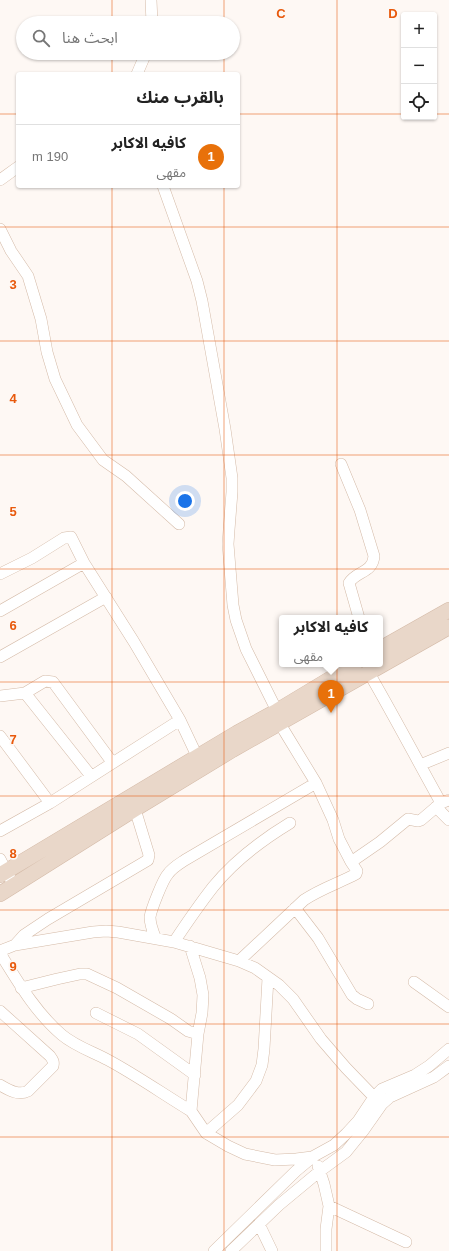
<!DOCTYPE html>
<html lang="ar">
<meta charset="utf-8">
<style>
body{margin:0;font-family:Arial,"Noto Sans Arabic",sans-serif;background:#f2f2f2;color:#222;direction:rtl}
.controls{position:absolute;right:12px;top:12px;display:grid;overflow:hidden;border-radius:4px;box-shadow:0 1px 3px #0004}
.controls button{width:36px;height:36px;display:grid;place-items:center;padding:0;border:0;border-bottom:1px solid #e0e0e0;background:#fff;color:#222;font:20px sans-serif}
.you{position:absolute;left:185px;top:501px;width:14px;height:14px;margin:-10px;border:3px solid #fff;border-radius:50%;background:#1a73e8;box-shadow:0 0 0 6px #1a73e833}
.badge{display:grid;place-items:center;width:26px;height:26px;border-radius:50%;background:#111827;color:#fff;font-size:13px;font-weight:700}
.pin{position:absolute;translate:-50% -33px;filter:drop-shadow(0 1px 2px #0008)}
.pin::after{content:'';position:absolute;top:21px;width:14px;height:12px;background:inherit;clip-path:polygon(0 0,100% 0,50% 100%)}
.popup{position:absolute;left:279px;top:615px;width:104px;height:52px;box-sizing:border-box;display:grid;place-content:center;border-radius:4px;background:#fff;filter:drop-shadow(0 1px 3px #0005);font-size:13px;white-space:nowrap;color:#767676}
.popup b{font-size:15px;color:#222}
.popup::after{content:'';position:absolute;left:50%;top:100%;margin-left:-8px;border:8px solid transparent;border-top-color:#fff}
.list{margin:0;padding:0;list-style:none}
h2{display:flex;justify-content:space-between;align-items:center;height:52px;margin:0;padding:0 16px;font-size:17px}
h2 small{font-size:13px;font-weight:400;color:#767676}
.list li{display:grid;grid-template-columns:26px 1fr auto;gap:12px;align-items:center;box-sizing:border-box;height:64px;padding:0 16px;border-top:1px solid #e0e0e0}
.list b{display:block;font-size:15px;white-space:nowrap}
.list p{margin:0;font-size:13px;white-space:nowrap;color:#767676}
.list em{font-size:13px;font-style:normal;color:#767676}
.icon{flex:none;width:22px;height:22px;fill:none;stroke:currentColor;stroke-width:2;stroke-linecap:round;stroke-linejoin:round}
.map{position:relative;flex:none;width:449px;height:1251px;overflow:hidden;direction:ltr}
.search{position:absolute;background:#fff;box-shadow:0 1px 3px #0004;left:16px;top:16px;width:224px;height:44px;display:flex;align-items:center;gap:10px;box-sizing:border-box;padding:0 14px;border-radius:22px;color:#767676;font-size:15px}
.panel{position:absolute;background:#fff;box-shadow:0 1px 3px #0004;left:16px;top:72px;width:224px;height:116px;border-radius:4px;direction:rtl}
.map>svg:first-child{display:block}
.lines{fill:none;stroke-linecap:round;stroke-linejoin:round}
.minor-casing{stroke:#d4baa7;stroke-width:12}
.secondary-casing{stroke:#d4baa7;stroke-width:16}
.minor{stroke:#fff;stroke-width:11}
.secondary{stroke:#e9d7c9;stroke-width:15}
.grid{fill:none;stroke:#e8590c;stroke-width:1;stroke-opacity:0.55}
.grid-label{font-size:13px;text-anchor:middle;font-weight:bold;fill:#e8590c;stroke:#fef8f4;stroke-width:3.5;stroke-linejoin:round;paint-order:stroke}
</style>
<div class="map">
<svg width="449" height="1251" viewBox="0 0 449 1251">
<rect width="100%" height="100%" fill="#fef8f4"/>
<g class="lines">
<g class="minor-casing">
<path id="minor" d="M151,0l1,23
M137,74l9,-21
M0,180l18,-13
M163,186l34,95 5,20 23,128 7,49v14l-3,38 -1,14 5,61 3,15 10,29 31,62 3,13 36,59 17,37 6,19 12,23 29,-20 28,-23 10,2 3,-1 20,-17 8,-3
M0,229l11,22 17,25 13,43 6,33 8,27 22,46 26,35 23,16 53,48
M341,464l19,46 14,46c-1,17 -18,15 -25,27l10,35
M0,574l32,-16 32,-20 7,-1 13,26 50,79 46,78 17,36
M0,611l84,-48
M0,657l106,-60
M369,673c25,43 48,87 72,130
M25,693l66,83
M0,696l25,-3 20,-12 8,1 59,80
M0,736l50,67
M420,765l29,-12
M436,807l13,13
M0,831l50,-28 130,-83
M0,859l14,27
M295,908l23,30 34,57 5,4 11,5
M156,939c-3,-7 -6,-14 -6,-22 1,-7 13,-38 18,-43 4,-6 11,-10 17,-14l131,-77
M174,942c12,-18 25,-37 39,-55 21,-26 49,-47 77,-64
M15,945l9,-10 24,-16 100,-59 1,-5 -14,-46
M190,946l10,32 3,17 -1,18 -4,21 -7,77 15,22 22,13 17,8 30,6 21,-1 16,-2
M0,951l15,-6 78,-13 13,-1 12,1 56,10 65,19 16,7 24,17 14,14 28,40 25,29 28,29
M0,953c18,29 36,60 62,82 13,11 31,17 46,25 28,15 55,34 83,51
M239,961l65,-61c16,-11 35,-17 52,-26l1,-3 -6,-9
M414,982l35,25
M21,988l36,-9 23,-5h7l30,14 54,31 17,12 10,3
M0,1011l50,45c3,4 4,6 3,10l-25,25c-10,5 -19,-1 -28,-6
M96,1013l42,21 57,41
M206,1133l32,-28 18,-24 6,-16 2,-16 4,-71
M318,1166l6,18 5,22 -3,23v22
M329,1206l77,36
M259,1224l13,27
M214,1251l82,-80 18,-15 20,-11 12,-11 12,-13 16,-24 8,-8 33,-14 14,-9 20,-17
M231,1251l48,-46 41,-34 26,-19 17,-21 19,-27 8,-7 44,-20 15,-11"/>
</g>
<g class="secondary-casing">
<path id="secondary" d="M380,649l69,-39
M0,875l237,-142 40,-22 78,-47
M0,894l135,-85 97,-59 217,-123"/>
</g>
<use href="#minor" class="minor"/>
<use href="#secondary" class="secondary"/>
</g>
<path class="grid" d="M112,0v23M224,0v23M337,0v1251M112,53v21M224,53v21M0,114h18M238,114h166M434,114h15M112,186v1065M224,186v1065M0,227h449M0,341h449M0,455h449M0,569h449M0,682h449M0,796h449M0,910h449M0,1024h449M0,1137h449"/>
<g class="grid-label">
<text x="281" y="18">C</text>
<text x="393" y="18">D</text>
<text x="13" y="289">3</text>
<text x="13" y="403">4</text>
<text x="13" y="516">5</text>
<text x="13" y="630">6</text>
<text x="13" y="744">7</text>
<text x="13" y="858">8</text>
<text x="13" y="971">9</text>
</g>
</svg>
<div class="controls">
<button>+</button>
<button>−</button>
<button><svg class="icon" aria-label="locate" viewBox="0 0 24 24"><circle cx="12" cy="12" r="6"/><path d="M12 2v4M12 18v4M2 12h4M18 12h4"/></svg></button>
</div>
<div class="you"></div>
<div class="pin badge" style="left:331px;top:713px;background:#e8710a">1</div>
<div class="popup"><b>كافيه الاكابر</b>مقهى</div>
<div class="search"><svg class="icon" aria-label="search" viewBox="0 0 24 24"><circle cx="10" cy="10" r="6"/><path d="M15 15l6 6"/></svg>ابحث هنا</div>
<section class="panel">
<h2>بالقرب منك<small></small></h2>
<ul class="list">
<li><span class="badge" style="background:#e8710a">1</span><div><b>كافيه الاكابر</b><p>مقهى</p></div><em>190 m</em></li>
</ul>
</section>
</div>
